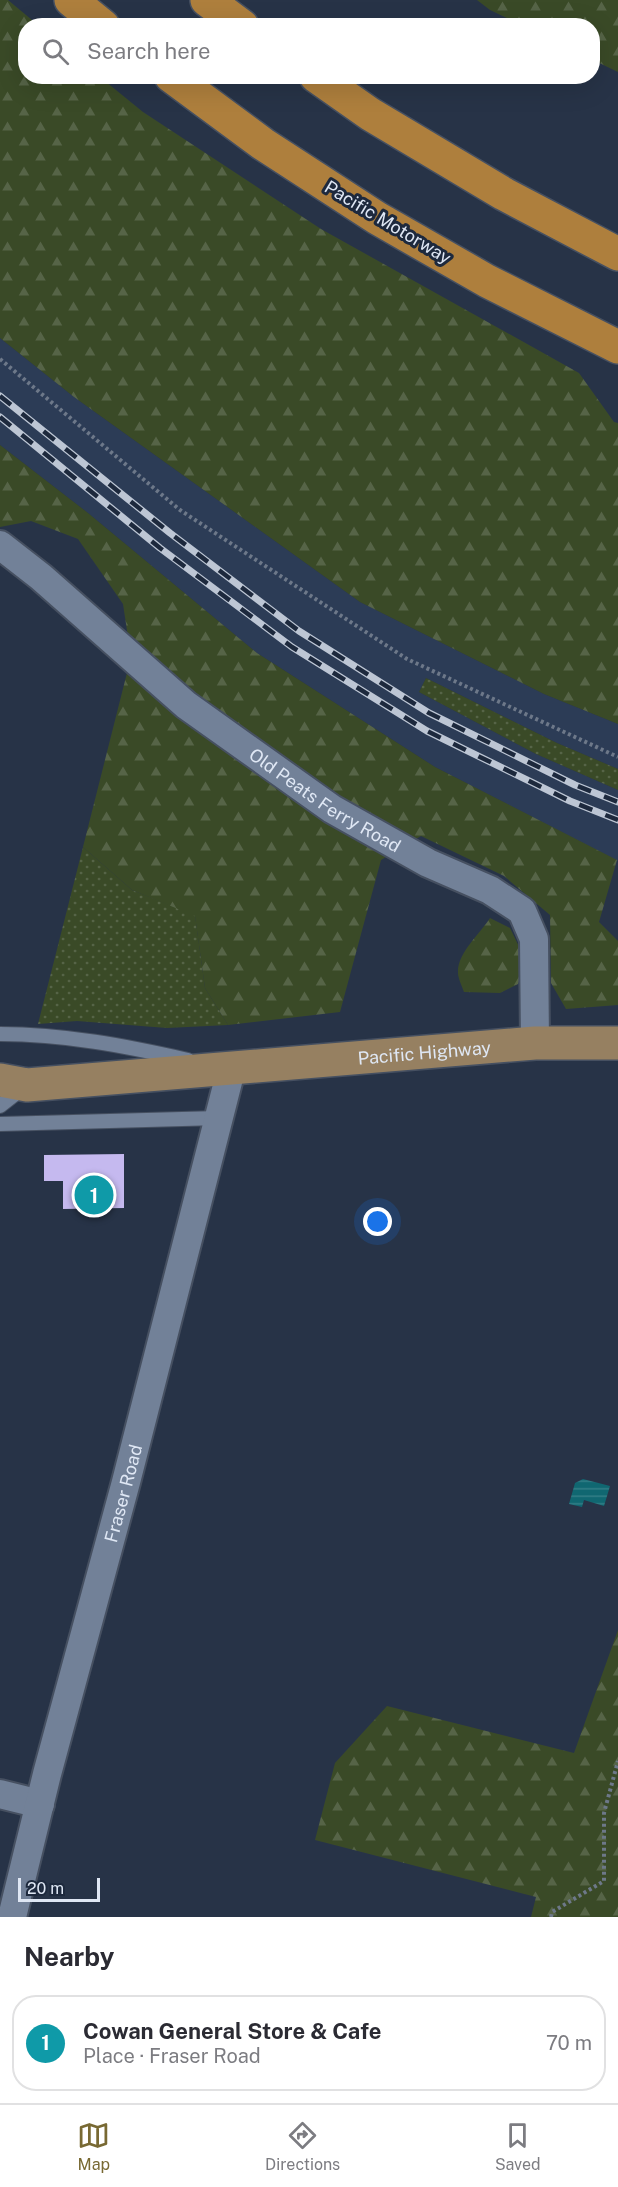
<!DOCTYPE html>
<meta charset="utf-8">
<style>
body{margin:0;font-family:"Public Sans",sans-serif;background:#f2f2f3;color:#2b2b33}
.scale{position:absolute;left:18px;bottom:15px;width:82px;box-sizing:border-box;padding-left:6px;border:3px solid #dfe7f4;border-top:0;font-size:16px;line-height:21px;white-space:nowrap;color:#dfe7f4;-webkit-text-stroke:4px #1d293d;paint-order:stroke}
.you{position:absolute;left:378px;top:1222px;width:21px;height:21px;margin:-15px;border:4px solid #fff;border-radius:50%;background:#1a73e8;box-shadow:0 0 0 9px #1a73e833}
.badge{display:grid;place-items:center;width:39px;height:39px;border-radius:50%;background:#786933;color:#fff;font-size:20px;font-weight:700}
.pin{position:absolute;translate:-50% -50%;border:3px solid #fff;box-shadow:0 2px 6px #0006}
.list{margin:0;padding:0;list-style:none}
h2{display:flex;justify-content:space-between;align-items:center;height:78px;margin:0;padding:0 24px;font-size:26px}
h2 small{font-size:20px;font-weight:400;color:#7c7c81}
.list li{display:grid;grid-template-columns:39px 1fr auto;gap:18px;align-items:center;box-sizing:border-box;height:96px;margin:0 12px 12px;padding:0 12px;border:2px solid #e1e1e2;border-radius:24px}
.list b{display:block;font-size:22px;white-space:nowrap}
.list p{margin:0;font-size:20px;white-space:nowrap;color:#7c7c81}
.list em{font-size:20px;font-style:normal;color:#7c7c81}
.icon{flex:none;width:33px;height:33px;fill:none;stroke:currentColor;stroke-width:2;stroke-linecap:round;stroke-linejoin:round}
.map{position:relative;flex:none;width:618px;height:1917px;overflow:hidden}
.search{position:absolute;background:#fff;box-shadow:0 6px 24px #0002;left:18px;right:18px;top:18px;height:66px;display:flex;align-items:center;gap:15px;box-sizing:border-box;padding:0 21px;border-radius:24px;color:#7c7c81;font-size:22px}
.sheet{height:186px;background:#fff}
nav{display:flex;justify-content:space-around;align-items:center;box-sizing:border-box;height:84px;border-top:2px solid #e1e1e2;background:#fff;font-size:16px;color:#7c7c81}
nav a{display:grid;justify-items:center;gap:3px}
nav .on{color:#786933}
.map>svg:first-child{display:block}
.built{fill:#2c3c56}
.grass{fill:url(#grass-dots)}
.forest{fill:url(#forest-firs)}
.water{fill:url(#water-rules)}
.building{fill:#c5b9ef}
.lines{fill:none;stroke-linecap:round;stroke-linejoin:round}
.service-casing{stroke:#465061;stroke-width:16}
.minor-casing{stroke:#465061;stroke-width:32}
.primary-casing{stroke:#465061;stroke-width:36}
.motorway-casing{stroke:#465061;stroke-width:36}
.path{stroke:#6d7889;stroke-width:4;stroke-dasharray:3 3;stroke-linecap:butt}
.service{stroke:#728198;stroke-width:14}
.minor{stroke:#728198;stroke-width:28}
.primary{stroke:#968061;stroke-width:33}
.motorway{stroke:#ae7f3d;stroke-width:33}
.rail-casing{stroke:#bdc6d4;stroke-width:7}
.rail{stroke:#1d293d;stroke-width:4.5;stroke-dasharray:14;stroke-linecap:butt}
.labels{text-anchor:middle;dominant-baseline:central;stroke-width:6;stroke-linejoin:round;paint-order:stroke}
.street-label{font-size:18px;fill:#dfe7f4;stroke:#1d293d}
</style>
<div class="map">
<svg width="618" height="1917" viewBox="0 0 618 1917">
<defs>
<pattern id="grass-dots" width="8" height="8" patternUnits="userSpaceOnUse" patternTransform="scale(1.5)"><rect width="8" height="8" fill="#3a4a27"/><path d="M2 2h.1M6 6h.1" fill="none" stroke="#566447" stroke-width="1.8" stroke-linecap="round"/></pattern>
<pattern id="forest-firs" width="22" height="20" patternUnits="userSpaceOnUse" patternTransform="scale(1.5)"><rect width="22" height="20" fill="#3a4a27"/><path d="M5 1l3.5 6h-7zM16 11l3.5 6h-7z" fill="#566447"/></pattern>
<pattern id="water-rules" width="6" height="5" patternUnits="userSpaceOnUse" patternTransform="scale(1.5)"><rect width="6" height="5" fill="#106771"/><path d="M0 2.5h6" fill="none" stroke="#327d86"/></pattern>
</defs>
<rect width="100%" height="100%" fill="#273347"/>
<path class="built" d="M0,338l74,59 286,205 184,92 74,30v45l-61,-26 -131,-65 -7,14 117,62 82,36v71l-183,-94 -178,-114 -169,-140 -88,-68z"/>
<path class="grass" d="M426,678l131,65 61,26v21l-82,-36 -117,-62z
M83,847l49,43 63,25 10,73 23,37 -61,3 -90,-7 -39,3z"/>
<path class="forest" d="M0,0h8l30,25 -12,1v50l74,1 43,35 178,117 258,144 35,49 4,1v301l-74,-30 -184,-92 -286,-205 -74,-59z
M477,0h141v72l-25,-12 -1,-34 -70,-1 -32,-15z
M0,445l88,68 169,140 178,114 182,93 -18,62 19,19v64l-52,4 -15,-26 -1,-68 -46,-39 -83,-40 -40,24 -41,152 -112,13 -23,-37 -10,-72 -63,-26 -49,-43 48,-190 -8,-53 -45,-65 -47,-18 -31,6z
M490,918l20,10 16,33 -8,23 -18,9 -36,-1c-2,-6 -6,-14 -6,-19 -1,-20 22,-39 32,-55z
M618,1630v287h-87l5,-20 -221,-57 20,-77 52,-57 187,47z"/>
<path class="water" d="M583,1479l27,7 -6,20 -20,-6 -2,7 -13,-3 6,-21z"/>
<path class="building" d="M124,1154v54l-61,1v-28h-19v-26z"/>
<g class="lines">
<g class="service-casing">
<path id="service" d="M0,1034c64,0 126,12 188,26
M0,1106l23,-18
M0,1124l219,-6"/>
</g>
<g class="minor-casing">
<g id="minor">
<path id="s1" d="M0,545l41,32 145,128 146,104 96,54 62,27 32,21 12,28 1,104"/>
<path d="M0,1794l40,10"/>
<path id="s2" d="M12,1917l35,-143 79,-292 105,-412"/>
</g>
</g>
<g class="primary-casing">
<g id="primary">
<path id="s3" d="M0,1080l27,5 508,-42h83"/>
</g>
</g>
<g class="motorway-casing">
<path id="motorway" d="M71,0l32,26
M207,0l35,26
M171,76l92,68 114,74 110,63 131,66
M316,76l54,38 134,80 114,60"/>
</g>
<path class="path" d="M0,359l180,151 227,149 211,98
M551,1917l1,-5 52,-31v-68l14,-52"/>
<use href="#service" class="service"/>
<use href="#minor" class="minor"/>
<use href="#primary" class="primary"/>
<use href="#motorway" class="motorway"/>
<g class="rail-casing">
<path id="rail" d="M0,396l170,137 129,98 130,82 146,72 43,17
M0,417l160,131 132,99 135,84 143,70 48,19"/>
</g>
<use href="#rail" class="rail"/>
</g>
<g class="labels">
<g class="street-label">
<text transform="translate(388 222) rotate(31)">Pacific Motorway</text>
<text stroke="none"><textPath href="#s1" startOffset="414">Old Peats Ferry Road</textPath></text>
<text stroke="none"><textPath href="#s3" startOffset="426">Pacific Highway</textPath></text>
<text stroke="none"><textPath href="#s2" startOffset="438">Fraser Road</textPath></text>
</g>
</g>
</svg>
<div class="scale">20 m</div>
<div class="you"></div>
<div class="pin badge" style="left:94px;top:1195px;background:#0f9aa8">1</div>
<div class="search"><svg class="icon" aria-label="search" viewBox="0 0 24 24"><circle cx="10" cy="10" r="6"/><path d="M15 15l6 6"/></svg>Search here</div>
</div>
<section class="sheet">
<h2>Nearby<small></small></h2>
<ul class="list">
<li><span class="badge" style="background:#0f9aa8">1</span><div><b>Cowan General Store &amp; Cafe</b><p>Place · Fraser Road</p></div><em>70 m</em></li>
</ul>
</section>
<nav>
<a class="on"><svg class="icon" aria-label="map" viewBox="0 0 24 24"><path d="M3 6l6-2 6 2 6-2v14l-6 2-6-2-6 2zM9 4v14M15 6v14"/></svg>Map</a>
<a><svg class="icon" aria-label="directions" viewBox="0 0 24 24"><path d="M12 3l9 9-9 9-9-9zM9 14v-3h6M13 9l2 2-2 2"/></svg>Directions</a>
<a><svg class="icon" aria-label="saved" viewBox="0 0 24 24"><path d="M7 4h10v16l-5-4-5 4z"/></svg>Saved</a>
</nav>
